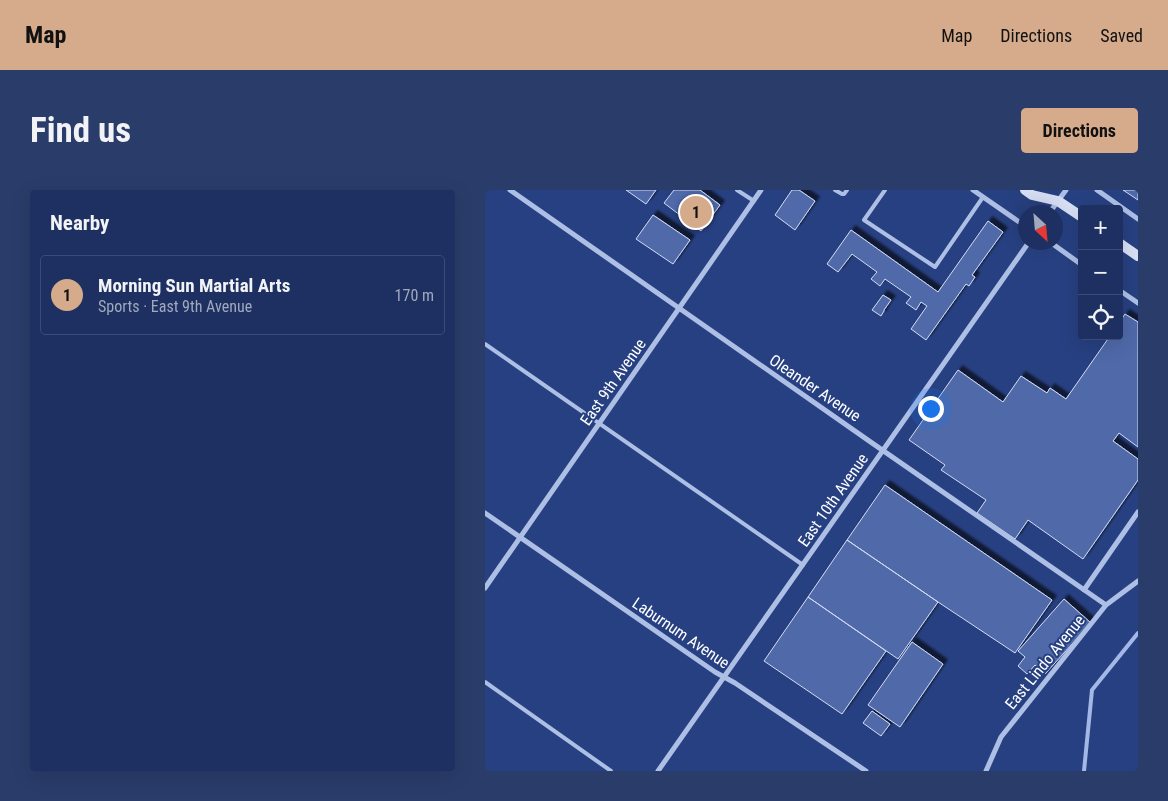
<!DOCTYPE html>
<meta charset="utf-8">
<style>
body{margin:0;font-family:"Roboto Condensed",sans-serif;background:#2a3c6a;color:#f1f3f6}
.controls{position:absolute;right:15px;top:15px;display:grid;overflow:hidden;border-radius:5px;box-shadow:0 5px 20px #0002}
.controls button{width:45px;height:45px;display:grid;place-items:center;padding:0;border:0;border-bottom:1px solid #3b4b76;background:#1d3061;color:#f1f3f6;font:25px sans-serif}
.compass{position:absolute;left:533px;top:15px;width:45px;height:45px;border-radius:50%;background:#1d3061;box-shadow:0 5px 20px #0002;rotate:154deg}
.you{position:absolute;left:445px;top:218px;width:18px;height:18px;margin:-12px;border:4px solid #fff;border-radius:50%;background:#1a73e8;box-shadow:0 0 0 8px #1a73e833}
.badge{display:grid;place-items:center;width:32px;height:32px;border-radius:50%;background:#d6ab8b;color:#111;font-size:16px;font-weight:700}
.pin{position:absolute;translate:-50% -50%;border:2px solid #fff;box-shadow:0 1px 5px #0006}
.list{margin:0;padding:0;list-style:none}
h2{display:flex;justify-content:space-between;align-items:center;height:65px;margin:0;padding:0 20px;font-size:21px}
h2 small{font-size:16px;font-weight:400;color:#a0a9bd}
.list li{display:grid;grid-template-columns:32px 1fr auto;gap:15px;align-items:center;box-sizing:border-box;height:80px;margin:0 10px 10px;padding:0 10px;border:1px solid #3b4b76;border-radius:5px}
.list b{display:block;font-size:19px;white-space:nowrap}
.list p{margin:0;font-size:16px;white-space:nowrap;color:#a0a9bd}
.list em{font-size:16px;font-style:normal;color:#a0a9bd}
.icon{flex:none;width:28px;height:28px;fill:none;stroke:currentColor;stroke-width:2;stroke-linecap:round;stroke-linejoin:round}
.map{position:relative;flex:none;width:653px;height:581px;overflow:hidden;border-radius:5px}
header{display:flex;align-items:center;gap:30px;box-sizing:border-box;height:70px;padding:0 25px;background:#d6ab8b;color:#111}
header strong{font-size:24px}
nav{display:flex;gap:28px;margin-inline-start:auto;font-size:18px}
.intro{display:flex;align-items:center;justify-content:space-between;box-sizing:border-box;height:120px;padding:0 30px}
h1{margin:0;font-size:35px}
.button{padding:12px 22px;border-radius:5px;background:#d6ab8b;color:#111;font-size:18px;font-weight:700}
main{display:flex;gap:30px;padding:0 30px}
aside{flex:1;background:#1d3061;border-radius:5px;box-shadow:0 5px 20px #0002}
.map>svg:first-child{display:block}
.lines{fill:none;stroke-linecap:round;stroke-linejoin:round}
.stream{stroke:#a3b8e7;stroke-width:4}
.building{fill:#4f69a9;stroke:#d2dcf5;filter:url(#shadow)}
.service{stroke:#aebfe6;stroke-width:4}
.minor{stroke:#aebfe6;stroke-width:5}
.secondary{stroke:#d8e0f6;stroke-width:10}
.labels{text-anchor:middle;dominant-baseline:central;stroke-width:4;stroke-linejoin:round;paint-order:stroke}
.street-label{font-size:16px;fill:#fff;stroke:#274081}
</style>
<header>
<strong>Map</strong>
<nav><a>Map</a><a>Directions</a><a>Saved</a></nav>
</header>
<div class="intro"><h1>Find us</h1><a class="button">Directions</a></div>
<main>
<aside>
<h2>Nearby<small></small></h2>
<ul class="list">
<li><span class="badge">1</span><div><b>Morning Sun Martial Arts</b><p>Sports · East 9th Avenue</p></div><em>170 m</em></li>
</ul>
</aside>
<div class="map">
<svg width="653" height="581" viewBox="0 0 653 581">
<defs>
<filter id="shadow"><feDropShadow dx="4.5" dy="-4.5" stdDeviation="1" flood-color="#0009"/></filter>
</defs>
<rect width="100%" height="100%" fill="#274081"/>
<g class="lines">
<path class="stream" d="M599,581l8,-81 46,-57"/>
</g>
<path class="building" d="M141,0h30l-10,14z
M189,0h26l20,15 -19,26 -37,-28z
M307,0h7l16,11 -20,29 -20,-15z
M638,0h15v10z
M168,25l37,25 -17,24 -37,-25z
M503,31l15,11 -31,43 3,2 -6,9 -3,-2 -40,56 -15,-11 16,-23 -6,-4 -5,8 -10,-7 5,-6 -26,-18 -5,7 -9,-7 6,-7 -25,-18 -14,18 -11,-8 24,-34 87,62z
M398,105l8,5 -7,10v1l-3,5 -9,-6z
M640,124l13,8v125l-19,-14 -6,8 25,18v21l-55,79 -55,-39 -13,19 -38,-26 9,-13 -45,-30 4,-5 -36,-25 49,-70 45,32 18,-26 26,17 3,-5 16,11 44,-63h9v-13z
M400,295l167,115 -37,53 -77,-51 -91,-62z
M362,350l91,62 -40,57 -90,-62z
M323,407l78,54 -44,63 -78,-53z
M579,409l27,24 -46,51 -10,-9 -8,9 -9,-8 7,-9 -7,-6z
M427,452l31,22 -43,63 -32,-22z
M387,521l18,13 -9,12 -18,-13z"/>
<g class="lines">
<path class="service" d="M252,0l17,11
M350,0l7,4h2l3,-4
M400,0l-21,30 71,47 48,-70
M0,154l318,221
M0,492l126,89"/>
<path class="minor" d="M25,0c198,140 397,277 596,415
M488,0l52,36
M612,0l41,29
M565,22l16,-22
M565,52l32,23
M634,100l19,13
M0,323l230,159 20,11 131,88
M0,398l276,-398
M599,400l54,-78
M173,581l371,-529
M501,581l15,-34 105,-132 32,-24"/>
<path class="secondary" d="M540,0l7,5 26,6 24,16
M634,53l19,13"/>
</g>
<g class="labels">
<g class="street-label">
<text transform="translate(128 192) rotate(-55)">East 9th Avenue</text>
<text transform="translate(330 198) rotate(34)">Oleander Avenue</text>
<text transform="translate(348 310) rotate(-55)">East 10th Avenue</text>
<text transform="translate(196 443) rotate(34)">Laburnum Avenue</text>
<text transform="translate(560 472) rotate(-51)">East Lindo Avenue</text>
</g>
</g>
</svg>
<div class="controls">
<button>+</button>
<button>−</button>
<button><svg class="icon" aria-label="locate" viewBox="0 0 24 24"><circle cx="12" cy="12" r="6"/><path d="M12 2v4M12 18v4M2 12h4M18 12h4"/></svg></button>
</div>
<svg class="compass" viewBox="-18 -18 36 36"><path d="M0-13l5 13h-10z" fill="#e53935"/><path d="M0 13l5-13h-10z" fill="#a0a9bd"/></svg>
<div class="you"></div>
<div class="pin badge" style="left:211px;top:22px">1</div>
</div>
</main>
